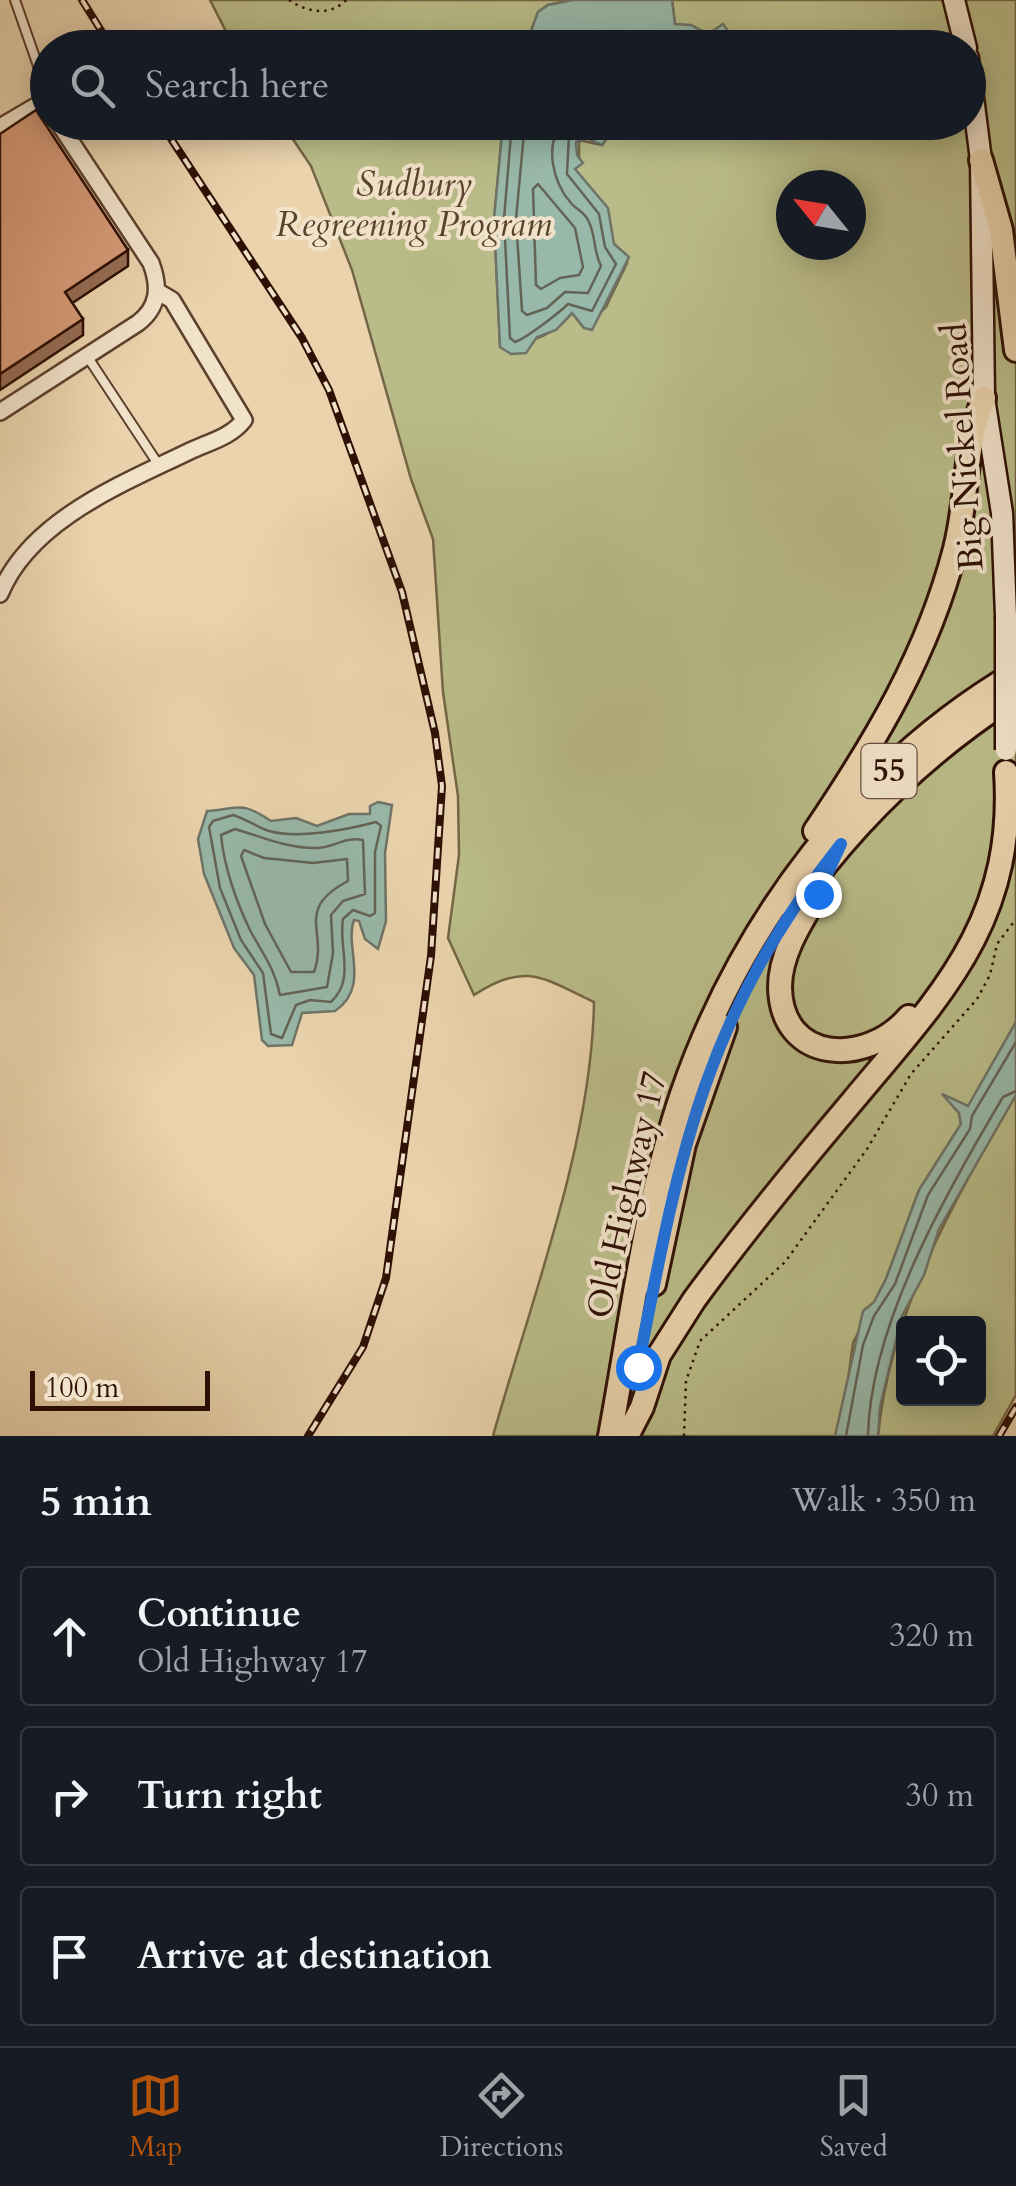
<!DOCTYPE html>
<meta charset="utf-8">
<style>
body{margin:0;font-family:Cardo,serif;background:#20242c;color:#f1f3f6}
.controls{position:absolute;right:30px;bottom:30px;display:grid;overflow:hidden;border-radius:10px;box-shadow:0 5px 25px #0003}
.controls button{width:90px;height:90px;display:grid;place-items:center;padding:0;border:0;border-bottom:2px solid #363941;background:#171b24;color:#f1f3f6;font:50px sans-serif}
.compass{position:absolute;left:776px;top:170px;width:90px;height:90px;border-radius:50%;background:#171b24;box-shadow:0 5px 25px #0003;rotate:300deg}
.scale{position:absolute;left:30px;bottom:25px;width:180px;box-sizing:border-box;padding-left:10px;border:5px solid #2e0f04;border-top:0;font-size:28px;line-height:35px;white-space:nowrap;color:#2e0f04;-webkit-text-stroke:8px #f1e2ca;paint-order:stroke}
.stop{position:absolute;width:30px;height:30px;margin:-22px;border:8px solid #1a73e8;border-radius:50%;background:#fff}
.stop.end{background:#1a73e8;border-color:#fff;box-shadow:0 2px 10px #0008}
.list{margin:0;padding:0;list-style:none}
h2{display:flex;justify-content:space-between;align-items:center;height:130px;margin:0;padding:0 40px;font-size:42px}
h2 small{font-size:32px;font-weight:400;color:#9ea1a6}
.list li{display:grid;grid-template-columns:65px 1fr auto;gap:30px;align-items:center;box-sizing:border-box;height:140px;margin:0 20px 20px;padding:0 20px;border:2px solid #363941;border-radius:10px}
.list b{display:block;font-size:38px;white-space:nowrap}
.list p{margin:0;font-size:32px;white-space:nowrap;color:#9ea1a6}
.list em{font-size:32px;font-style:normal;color:#9ea1a6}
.icon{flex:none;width:55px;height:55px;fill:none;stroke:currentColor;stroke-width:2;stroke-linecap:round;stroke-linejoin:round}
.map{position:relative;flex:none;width:1016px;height:1436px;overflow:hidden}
.search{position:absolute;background:#171b24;box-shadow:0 5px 25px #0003;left:30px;right:30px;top:30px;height:110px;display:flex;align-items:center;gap:25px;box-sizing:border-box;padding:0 35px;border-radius:55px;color:#9ea1a6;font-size:38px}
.sheet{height:610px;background:#171b24}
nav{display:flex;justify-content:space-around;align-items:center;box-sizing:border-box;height:140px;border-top:2px solid #363941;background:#171b24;font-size:28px;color:#9ea1a6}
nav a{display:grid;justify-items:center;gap:5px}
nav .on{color:#b45309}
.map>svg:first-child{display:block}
.green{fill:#b9bc88;stroke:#746646;stroke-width:2.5;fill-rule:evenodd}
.water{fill:#98b8a9;stroke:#6e7467;stroke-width:2.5}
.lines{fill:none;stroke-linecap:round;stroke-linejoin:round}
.shore{stroke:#636456;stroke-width:2.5}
.lane-casing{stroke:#5d402e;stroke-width:12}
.street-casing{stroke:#5d402e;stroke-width:20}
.secondary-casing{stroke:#2e0f04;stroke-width:25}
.primary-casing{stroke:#2e0f04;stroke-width:28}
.path{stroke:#2e0f04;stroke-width:2.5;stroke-dasharray:2.5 5;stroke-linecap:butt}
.lane{stroke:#f1e2ca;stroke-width:8}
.street{stroke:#f1e2ca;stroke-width:15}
.secondary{stroke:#f1e2ca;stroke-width:20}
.primary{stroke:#ead3ad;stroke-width:22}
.rail-casing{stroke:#2e0f04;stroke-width:8}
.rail{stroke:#f1e2ca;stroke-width:4;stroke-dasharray:11;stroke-linecap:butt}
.secondary-bridge-casing{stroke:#2e0f04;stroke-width:25;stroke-linecap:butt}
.secondary-bridge{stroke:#f1e2ca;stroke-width:20}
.shaded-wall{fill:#946c53;stroke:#2e0f04;stroke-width:2.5}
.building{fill:#d49a77;stroke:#2e0f04;stroke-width:2.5}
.route{stroke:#1a73e8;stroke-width:12}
.labels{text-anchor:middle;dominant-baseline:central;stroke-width:8;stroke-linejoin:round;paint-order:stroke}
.shield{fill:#f1e2ca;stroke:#684e3f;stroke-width:2.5}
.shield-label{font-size:32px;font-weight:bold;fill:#2e0f04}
.park-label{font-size:35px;font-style:italic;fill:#58432c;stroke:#f1e2ca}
.street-label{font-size:35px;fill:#2e0f04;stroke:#f1e2ca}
</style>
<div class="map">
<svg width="1016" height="1436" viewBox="0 0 1016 1436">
<rect width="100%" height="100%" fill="#ead3ad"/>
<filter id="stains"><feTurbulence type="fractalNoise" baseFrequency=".002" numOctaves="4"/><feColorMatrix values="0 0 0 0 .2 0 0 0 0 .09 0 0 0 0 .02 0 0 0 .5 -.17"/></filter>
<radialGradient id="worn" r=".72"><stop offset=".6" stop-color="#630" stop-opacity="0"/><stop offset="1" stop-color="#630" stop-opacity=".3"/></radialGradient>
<path class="green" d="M210,0h363l-25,5 -10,7 -13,36 -291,-1z
M672,0h344v672l-157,126 -139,204 -111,434h-116c38,-136 99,-294 101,-434 -51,-24 -68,-41 -120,-7l-26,-57 11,-83 -1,-59 -15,-104 -10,-153 -22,-60 -59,-209 -41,-104 -29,-43h221l-9,96 6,127c28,-2 55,-11 72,-33l12,15 22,-21 21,-44 1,-6 -14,-13 -17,-48 -23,-28 5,-8v-20l23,5 17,-23 35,1 9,9 5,-10h300v-74l-236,-2 -6,-2v-7l-51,-13zM791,185h60v60h-60z
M1016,695v327l-48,85 -23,-10 14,16 2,11 -42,66 -33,89 -33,64 -10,74 -8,19h-210l48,-241 53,-168 19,-38 42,-72 75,-97z
M1016,1095v300l-23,41h-115c12,-125 75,-234 138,-341zM904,1324h74v74h-74z"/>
<path class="water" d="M573,0h99l3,24 16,1 17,9 15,-10 8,11 -5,9 13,-2 6,5h-220l13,-35 10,-7z
M503,123h115l-16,22 -16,-7 -10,4 1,13 6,8 -8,6 33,39 6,36 15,13 -37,73 -8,-2 -12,-15 -16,17 -19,7 -11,16 -15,1 -11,-7 -6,-128z
M378,802l14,3 -7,48 1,68 -8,28 -13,-10 -6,-18 -5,-1c-10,27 17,66 -19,91l-33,2 -10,32 -24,1 -6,-6 -8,-65 -20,-27 -30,-74 -6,-35 9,-28c32,-2 33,-11 64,10l25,-3 21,8 32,-12h21v-8z
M1016,1022v73l-77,134 -15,46 -22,41 -22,91 -2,29h-43l28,-125 11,-9 12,-23 33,-89 42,-66 -2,-11 -17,-19 26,12z"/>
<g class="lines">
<path class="shore" d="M512,122l-8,97 6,119 5,4c10,-3 44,-29 53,-38l24,7 24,-47 -11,-17 -6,-33 -32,-40 2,-39 16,-7 15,4 8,-10
M525,122l-9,97 6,92 5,4 20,-7 18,-16 23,1 13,-27c-8,-15 -5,-32 -13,-46 -3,-7 -12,-11 -17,-17 -18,-20 -28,-60 -7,-81
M538,184l37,44 8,39 -4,8 -19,3 -19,11 -5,-4 -3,-96z
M233,815c13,4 24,12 36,16 29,8 77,-1 107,-9l5,4 -6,26v61l-5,3 -17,-6 -10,9c-5,28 13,60 -12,83l-21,-2 -14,5 -14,33 -11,-4 -8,-61 -22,-33 -21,-52 -11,-61 4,-6z
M235,829c28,8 53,20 83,19 17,-1 28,-12 45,-8l2,54 -22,7 -12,14 2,38 -6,34 -47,8c-5,-26 -17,-41 -29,-63 -14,-28 -27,-65 -30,-97z
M244,850l20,8 49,5 34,-4 1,22c-55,29 -19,51 -34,91h-23l-26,-48 -24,-68z
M846,1436l17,-91 11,-29 21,-32 33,-89 42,-66 2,-13 44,-74
M868,1436c2,-111 79,-245 135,-339l13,-6"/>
<g class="lane-casing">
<path id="lane" d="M15,0l30,86 -5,22
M87,356l73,111"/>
</g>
<g class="street-casing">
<path id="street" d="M0,127l34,-20 14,6
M0,412l138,-89c21,-16 22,-36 13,-60l-93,-141
M0,594c30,-74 122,-110 190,-143 19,-9 41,-14 54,-31l-72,-120 -15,-9"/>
</g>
<g class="secondary-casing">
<path id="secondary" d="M954,0l12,48
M968,58l13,102 3,238 18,115 4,103"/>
</g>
<g class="primary-casing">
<path id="primary" d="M981,160l20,70 15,120
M815,831c60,-89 113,-177 140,-282 13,-50 9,-104 29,-151
M817,895c-16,27 -37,59 -37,92 1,76 86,80 129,30
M793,908c61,-87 134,-157 223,-214
M654,1284l30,-140 41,-117
M610,1436c21,-113 35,-233 72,-342 59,-171 177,-329 334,-421
M627,1436l15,-29 17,-52 35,-55c49,-67 103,-133 157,-197 88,-106 165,-180 155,-331"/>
</g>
<path class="path" d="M289,0c17,12 41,17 57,0
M684,1436l2,-55 14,-40 85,-79 82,-113 44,-75 66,-75 13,-24 7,-31 19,-25"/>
<use href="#lane" class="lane"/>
<use href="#street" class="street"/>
<use href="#secondary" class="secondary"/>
<use href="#primary" class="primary"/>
<g class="rail-casing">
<path id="rail" d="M82,0l30,48
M160,122l142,216 27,52 73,202 33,141 7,53 -11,170 -45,322 -23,69 -55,89
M999,1436l17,-29"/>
</g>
<use href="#rail" class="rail"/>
<g class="secondary-bridge-casing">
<path id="secondary-bridge" d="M1006,616v134"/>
</g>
<use href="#secondary-bridge" class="secondary-bridge"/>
</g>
<path class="shaded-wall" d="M128,250v16l-63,42v-16z
M83,319v16l-83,55v-16z"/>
<path class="building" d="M36,110l92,140 -63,42 18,27 -83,55v-240z"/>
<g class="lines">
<path class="route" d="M638,1367c41,-211 65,-349 203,-523l-23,50"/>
</g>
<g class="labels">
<rect class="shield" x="861.5" y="744" width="55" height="54" rx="8"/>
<g class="shield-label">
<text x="889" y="771">55</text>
</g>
<g class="park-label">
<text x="414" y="185">Sudbury<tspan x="414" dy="40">Regreening Program</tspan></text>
</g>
<g class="street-label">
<text transform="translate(963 447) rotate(-94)">Big Nickel Road</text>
<text transform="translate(627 1195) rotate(-77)">Old Highway 17</text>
</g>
</g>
<rect width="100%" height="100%" filter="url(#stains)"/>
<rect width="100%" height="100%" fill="url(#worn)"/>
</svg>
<div class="controls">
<button><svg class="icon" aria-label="locate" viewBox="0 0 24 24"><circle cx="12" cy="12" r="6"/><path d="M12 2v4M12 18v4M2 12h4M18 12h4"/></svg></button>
</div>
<svg class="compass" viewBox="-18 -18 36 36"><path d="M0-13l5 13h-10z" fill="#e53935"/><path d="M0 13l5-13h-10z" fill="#9ea1a6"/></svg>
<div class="scale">100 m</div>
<div class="stop" style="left:638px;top:1367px"></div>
<div class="stop end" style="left:818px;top:894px"></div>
<div class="search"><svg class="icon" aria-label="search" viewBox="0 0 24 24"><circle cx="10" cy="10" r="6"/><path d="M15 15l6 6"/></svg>Search here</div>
</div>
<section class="sheet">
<h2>5 min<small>Walk · 350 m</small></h2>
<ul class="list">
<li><svg class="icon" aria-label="ahead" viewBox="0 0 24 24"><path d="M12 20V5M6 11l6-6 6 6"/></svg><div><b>Continue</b><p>Old Highway 17</p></div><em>320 m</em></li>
<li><svg class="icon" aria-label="right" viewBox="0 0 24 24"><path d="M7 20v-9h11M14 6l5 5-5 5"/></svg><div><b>Turn right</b></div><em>30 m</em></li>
<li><svg class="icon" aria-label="arrive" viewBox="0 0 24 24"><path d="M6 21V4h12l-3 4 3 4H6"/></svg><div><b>Arrive at destination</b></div></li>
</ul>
</section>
<nav>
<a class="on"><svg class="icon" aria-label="map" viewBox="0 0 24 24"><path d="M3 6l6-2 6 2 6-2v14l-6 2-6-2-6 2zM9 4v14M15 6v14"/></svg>Map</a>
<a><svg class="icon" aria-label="directions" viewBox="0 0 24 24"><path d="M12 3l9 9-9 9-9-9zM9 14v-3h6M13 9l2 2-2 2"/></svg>Directions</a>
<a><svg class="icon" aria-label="saved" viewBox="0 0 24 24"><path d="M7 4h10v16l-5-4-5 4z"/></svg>Saved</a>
</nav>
